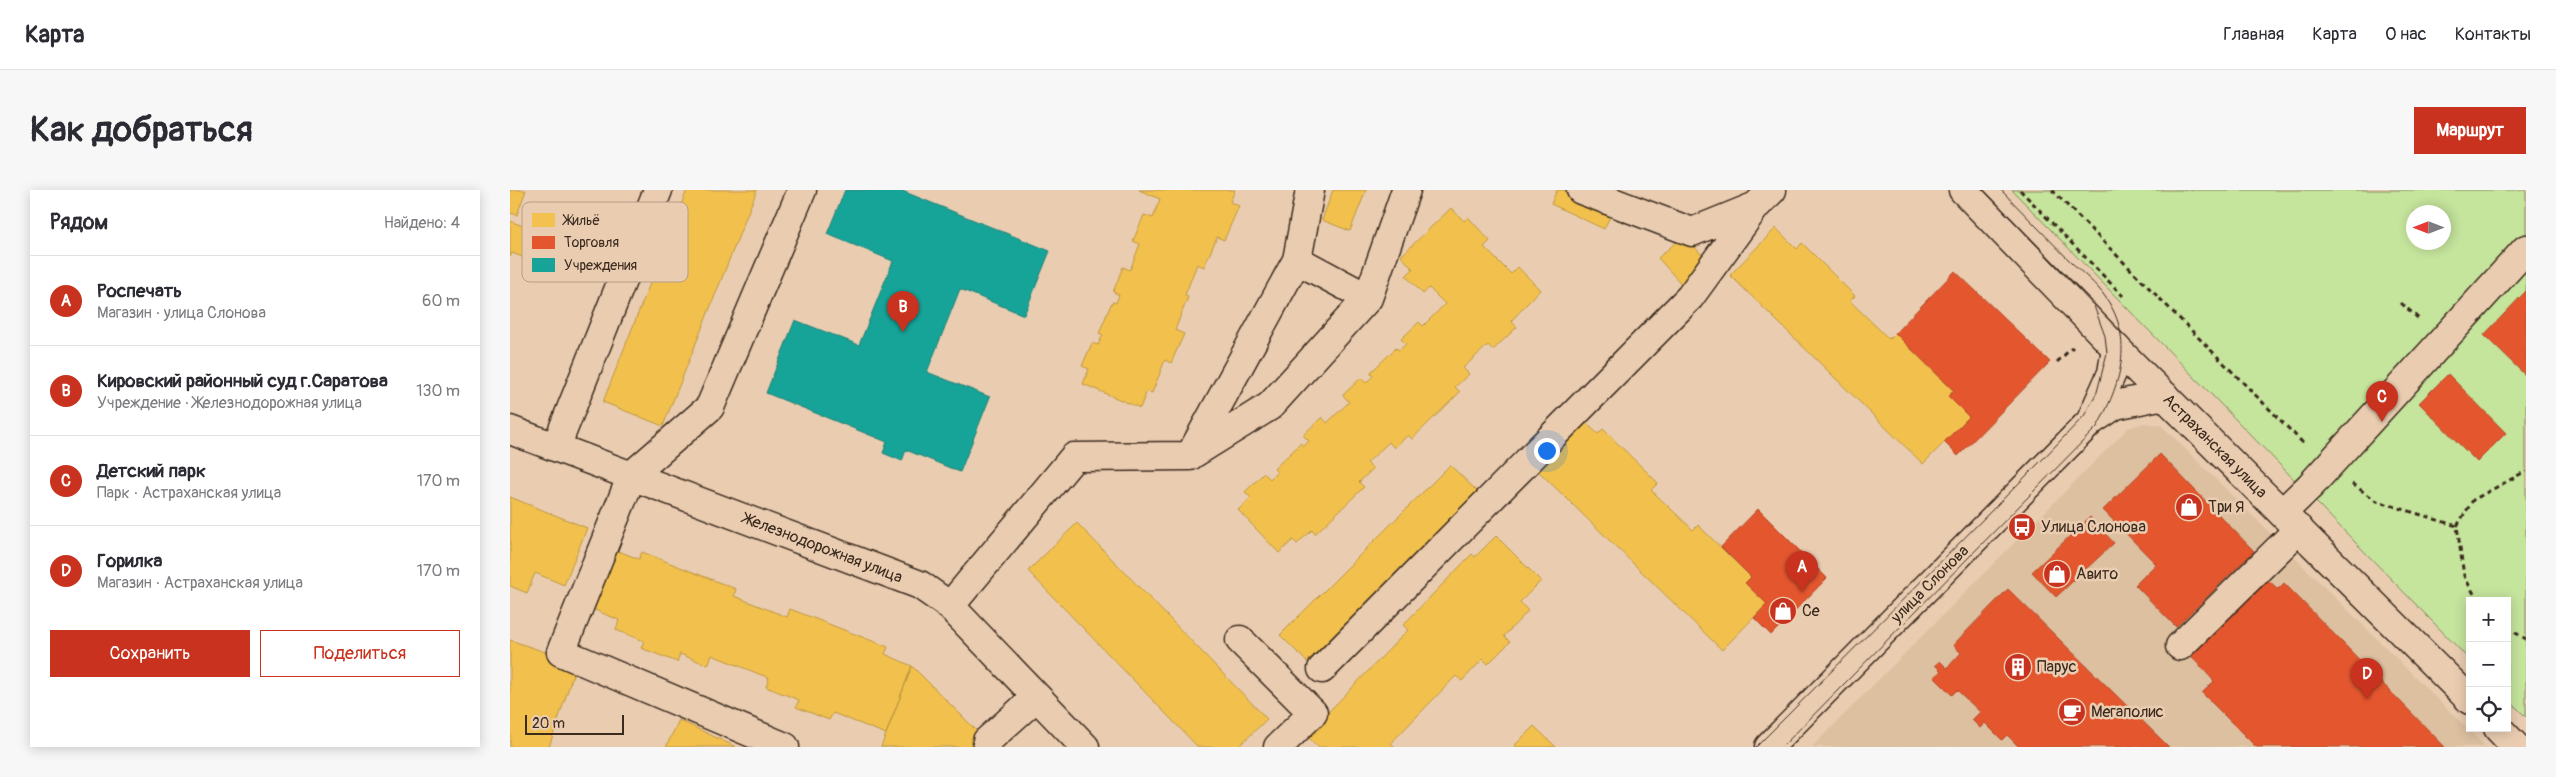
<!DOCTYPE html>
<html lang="ru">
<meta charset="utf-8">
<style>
body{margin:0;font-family:Pangolin,sans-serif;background:#f7f7f7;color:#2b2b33}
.controls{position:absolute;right:15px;bottom:15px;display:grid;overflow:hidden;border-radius:0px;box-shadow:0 2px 12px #0003}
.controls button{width:45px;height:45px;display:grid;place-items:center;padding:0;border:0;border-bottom:1px solid #e1e1e2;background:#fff;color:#2b2b33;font:25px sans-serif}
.compass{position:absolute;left:1896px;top:15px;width:45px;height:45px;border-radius:50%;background:#fff;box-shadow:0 2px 12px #0003;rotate:270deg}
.scale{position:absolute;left:15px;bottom:12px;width:99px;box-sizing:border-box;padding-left:5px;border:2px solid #3b2a1e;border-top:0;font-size:14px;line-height:18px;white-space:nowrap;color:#3b2a1e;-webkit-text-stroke:4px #eacdb1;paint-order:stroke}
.you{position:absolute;left:1036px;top:260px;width:18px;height:18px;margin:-12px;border:4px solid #fff;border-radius:50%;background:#1a73e8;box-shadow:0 0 0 8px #1a73e833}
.badge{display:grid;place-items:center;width:32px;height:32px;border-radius:50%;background:#c8321e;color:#fff;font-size:16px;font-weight:700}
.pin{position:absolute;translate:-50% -41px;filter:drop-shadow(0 1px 2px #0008)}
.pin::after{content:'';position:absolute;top:26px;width:18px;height:15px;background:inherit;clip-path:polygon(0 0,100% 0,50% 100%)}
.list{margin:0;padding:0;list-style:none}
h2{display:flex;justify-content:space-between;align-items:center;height:65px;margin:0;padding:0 20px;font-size:21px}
h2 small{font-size:16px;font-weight:400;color:#7c7c81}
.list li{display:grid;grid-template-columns:32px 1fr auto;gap:15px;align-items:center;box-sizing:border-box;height:90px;padding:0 20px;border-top:1px solid #e1e1e2}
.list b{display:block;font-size:19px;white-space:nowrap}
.list p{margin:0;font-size:16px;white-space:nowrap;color:#7c7c81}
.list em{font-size:16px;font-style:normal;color:#7c7c81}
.actions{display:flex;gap:10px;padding:15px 20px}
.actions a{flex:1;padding:11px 0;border:1px solid #c8321e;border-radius:0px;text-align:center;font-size:18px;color:#c8321e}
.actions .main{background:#c8321e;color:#fff}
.icon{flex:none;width:28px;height:28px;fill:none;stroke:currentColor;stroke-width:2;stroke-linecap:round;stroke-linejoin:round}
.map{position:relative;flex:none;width:2016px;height:557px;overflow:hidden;border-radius:0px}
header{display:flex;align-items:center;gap:30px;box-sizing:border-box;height:70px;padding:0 25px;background:#fff;border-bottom:1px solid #e1e1e2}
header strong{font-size:24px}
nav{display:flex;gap:28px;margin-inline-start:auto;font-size:18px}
.intro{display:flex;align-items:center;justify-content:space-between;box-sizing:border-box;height:120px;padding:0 30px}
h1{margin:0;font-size:35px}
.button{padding:12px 22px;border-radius:0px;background:#c8321e;color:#fff;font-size:18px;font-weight:700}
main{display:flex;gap:30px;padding:0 30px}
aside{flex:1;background:#fff;border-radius:0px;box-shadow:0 2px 12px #0003}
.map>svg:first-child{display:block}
.built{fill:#dcc0a0}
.green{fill:#c5e49c;stroke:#80875d;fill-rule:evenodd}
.homes{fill:#f2c14e;stroke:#bb9440}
.shops{fill:#e4572e;stroke:#b14a29}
.public{fill:#17a398;stroke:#227f73}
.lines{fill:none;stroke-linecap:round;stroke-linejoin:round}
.minor-casing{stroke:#3b2a1e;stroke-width:31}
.major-casing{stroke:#3b2a1e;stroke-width:31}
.path{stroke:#3b2a1e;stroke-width:3;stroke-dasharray:5 4;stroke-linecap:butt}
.minor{stroke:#eacdb1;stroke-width:28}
.major{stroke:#eacdb1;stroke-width:28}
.tram{stroke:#3b2a1e;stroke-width:1}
.labels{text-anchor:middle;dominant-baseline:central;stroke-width:5;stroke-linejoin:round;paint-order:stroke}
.street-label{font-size:16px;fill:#3b2a1e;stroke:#eacdb1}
.poi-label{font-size:16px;fill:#3b2a1e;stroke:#eacdb1;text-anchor:start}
.key{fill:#eacdb1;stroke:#b69c85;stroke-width:1}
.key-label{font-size:14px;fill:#3b2a1e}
</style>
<header>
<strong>Карта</strong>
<nav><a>Главная</a><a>Карта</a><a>О нас</a><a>Контакты</a></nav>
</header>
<div class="intro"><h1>Как добраться</h1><a class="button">Маршрут</a></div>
<main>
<aside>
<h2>Рядом<small>Найдено: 4</small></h2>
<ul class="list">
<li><span class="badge">A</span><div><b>Роспечать</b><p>Магазин · улица Слонова</p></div><em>60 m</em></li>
<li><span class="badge">B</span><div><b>Кировский районный суд г.Саратова</b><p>Учреждение · Железнодорожная улица</p></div><em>130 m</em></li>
<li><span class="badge">C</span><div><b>Детский парк</b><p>Парк · Астраханская улица</p></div><em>170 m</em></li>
<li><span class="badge">D</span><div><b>Горилка</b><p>Магазин · Астраханская улица</p></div><em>170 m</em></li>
</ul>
<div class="actions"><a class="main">Сохранить</a><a>Поделиться</a></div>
</aside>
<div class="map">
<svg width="2016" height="557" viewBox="0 0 2016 557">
<rect width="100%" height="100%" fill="#eacdb1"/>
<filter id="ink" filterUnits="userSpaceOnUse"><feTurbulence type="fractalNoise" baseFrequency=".02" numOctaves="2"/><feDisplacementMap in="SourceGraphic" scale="10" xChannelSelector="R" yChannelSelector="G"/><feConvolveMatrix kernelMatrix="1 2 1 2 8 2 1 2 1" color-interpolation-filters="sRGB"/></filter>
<g filter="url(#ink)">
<path class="built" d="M1634,233l17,2 325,322h-674l316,-319z"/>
<path class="green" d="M1502,0h514v527l-19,-19v-97h-37v59zM1904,22h30v30h-30z"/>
<path class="homes" d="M0,0h16l-9,25 -7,-2z
M177,0h70l-94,236 -60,-24z
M629,0h96l-5,12 9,4 -15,34 -7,-3 -13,30 -7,-3 -12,31 3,2 -13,33 9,4 -13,29 -6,-3 -13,33 -5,-2 -7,17 -57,-24 6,-15 -7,-3 10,-23 6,2 5,-10 -4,-2 13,-31 4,1 3,-8 -6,-3 10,-25 7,3 10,-26 -7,-3 11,-26 9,3 7,-19z
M823,0h33l-16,41 -28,-11z
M1047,0h19l38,18 -10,21 -53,-25z
M941,18l13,13 4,-4 22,24 -6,6 27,27 7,-7 22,23 -29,31 6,6 -24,23 -5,-5 -25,23 6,6 -14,13 5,5 -48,47 -4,-4 -14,13 -5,-6 -22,21 6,6 -14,13 5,5 -49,47 -3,-4 -15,14 -4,-4 -14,13 -41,-43 13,-12 -6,-6 19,-19 6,6 7,-7 -3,-3 27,-26 3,3 5,-5 -6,-6 19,-18 5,6 22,-21 -6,-7 18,-17 5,5 7,-7 -3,-3 26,-25 3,2 7,-6 -5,-5 18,-17 4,4 22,-22 -16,-16 -6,6 -17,-18 7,-7 -12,-13z
M0,31l44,17 -11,27 -31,-12 -2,4z
M1266,38l21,21 5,-6 53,53 -5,5 39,38 6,-6 59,58 -6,5 21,21 -46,47 -193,-189z
M1174,45l27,30 -26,23 -27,-30z
M1066,224l22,20 5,-5 55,54 -7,7 42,40 5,-5 53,52 -6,6 22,21 -45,46 -193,-188z
M940,275l27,26 -170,171 -27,-27z
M0,307l77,31 -23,57 -29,-12 -8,20 -17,-7z
M567,333l190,196 -29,28h-40l-170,-176z
M986,346l45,45 -21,21 8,9 -24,25 6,6 -22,22 -5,-5 -21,22 -6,-5 -65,67 4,4h-77l-12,-12 102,-105 -5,-5 69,-71 3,3z
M103,359l26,10 3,-7 94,37 -2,7 53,21 3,-8 98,38 -3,7 27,12 -26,68 -53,-21 -4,7 -33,-13 3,-7 -33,-13 3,-9 -57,-23 -4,10 -28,-11 -3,8 -36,-14 3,-7 -28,-11 3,-10 -29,-12z
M0,450l67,23 -28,84h-39z
M402,476l81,81h-112z
M169,530l57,27h-70z
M1024,536l22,21h-40l-1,-2z"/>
<path class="shops" d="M1445,81l95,91 -92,94 -14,-14 25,-25 -21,-21 6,-5 -59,-58z
M2016,101v85l-42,-41z
M1938,184l58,59 -29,29 -58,-59z
M1650,264l94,97 -78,76 -41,-42 21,-21 -53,-54z
M1248,319l69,69 -56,57 -17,-17 13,-14 -22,-21 6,-6 -30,-30z
M1580,327l24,26 -58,54 -24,-25z
M1757,389l11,10 6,-6 161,164h-189l-54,-54 12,-12 -24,-26z
M1498,399l161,158h-150l-12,-12 -5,5 -17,-17 -5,5 -8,-8 8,-8 -23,-22 -5,5 -18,-18 7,-6 -6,-6 5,-4 7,7 14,-15 -8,-8z"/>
<path class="public" d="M335,0h55l150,61 -26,64 -64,-26 -33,83 63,25 -30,75 -54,-22 -4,11 -19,-8 4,-11 -121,-49 29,-73 64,25 34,-84 -66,-27z"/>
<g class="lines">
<g class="minor-casing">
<path id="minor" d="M1071,0l111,42 64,-26
M787,70l71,38
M1581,230l21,-47 4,-25
M0,240l410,155 30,21 135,141
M46,257l102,-257
M681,265l79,-49 98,-108 38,-108
M1772,323l28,-27 216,-237
M440,416l124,-149 116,-1 107,-196 13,-70
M730,450l73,73 -35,34
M1670,456l119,-117
M812,479l368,-372 66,-91 16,-16
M477,551l48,-43
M275,557l-224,-95 71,-177 78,-68 92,-217
M1259,557l322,-326 24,-16 49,-10"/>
</g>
<g class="major-casing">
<path id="major" d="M1453,0l153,158 354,352
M1988,538l18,19"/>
</g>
<path class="path" d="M1510,0l103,106
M1542,0l253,255
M1891,113l18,16
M1547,172l16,-15
M1842,294l25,17 80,25 7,50 14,25
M1947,336l16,-26 53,-29
M1997,438l19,11"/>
<use href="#minor" class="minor"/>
<use href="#major" class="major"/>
<path class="tram" d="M1246,557l284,-285 44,-46 13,-24 10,-39 -2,-17 -11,-30 -110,-116
M1272,557l315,-320c23,-41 38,-87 9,-129 -9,-14 -24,-25 -35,-36 -23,-24 -47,-48 -70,-72"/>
</g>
</g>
<defs>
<g id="shop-disc" transform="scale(1.4375)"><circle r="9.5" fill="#c8321e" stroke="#eacdb1"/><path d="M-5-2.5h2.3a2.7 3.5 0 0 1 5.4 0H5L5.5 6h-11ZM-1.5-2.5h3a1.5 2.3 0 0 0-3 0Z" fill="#fff"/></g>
<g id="bus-disc" transform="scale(1.4375)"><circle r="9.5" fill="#c8321e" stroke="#eacdb1"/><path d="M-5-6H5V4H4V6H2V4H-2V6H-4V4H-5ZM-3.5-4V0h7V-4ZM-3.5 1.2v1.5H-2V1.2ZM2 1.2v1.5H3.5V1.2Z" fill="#fff"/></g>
<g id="building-disc" transform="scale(1.4375)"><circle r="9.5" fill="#c8321e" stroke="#eacdb1"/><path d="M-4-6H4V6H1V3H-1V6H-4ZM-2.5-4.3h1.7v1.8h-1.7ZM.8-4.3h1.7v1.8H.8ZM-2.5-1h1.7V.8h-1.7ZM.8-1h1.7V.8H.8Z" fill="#fff"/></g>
<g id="cafe-disc" transform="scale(1.4375)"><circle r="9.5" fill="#c8321e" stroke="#eacdb1"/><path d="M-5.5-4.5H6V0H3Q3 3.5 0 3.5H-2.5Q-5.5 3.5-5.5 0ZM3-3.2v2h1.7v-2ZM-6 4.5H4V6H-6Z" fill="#fff"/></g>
</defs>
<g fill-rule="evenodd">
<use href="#shop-disc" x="1679" y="317"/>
<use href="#bus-disc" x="1512" y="337"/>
<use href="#shop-disc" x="1547" y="384"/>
<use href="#shop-disc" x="1273" y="421"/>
<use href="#building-disc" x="1508" y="477"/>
<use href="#cafe-disc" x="1562" y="522"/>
</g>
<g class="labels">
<g class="street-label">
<text transform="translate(1705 256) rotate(45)">Астраханская улица</text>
<text transform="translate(313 358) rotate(21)">Железнодорожная улица</text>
<text transform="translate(1420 394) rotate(-45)">улица Слонова</text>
</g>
<g class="poi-label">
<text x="1698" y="317">Три Я</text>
<text x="1531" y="337">Улица Слонова</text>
<text x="1566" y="384">Авито</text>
<text x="1292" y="421">Се</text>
<text x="1527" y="477">Парус</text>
<text x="1581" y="522">Мегаполис</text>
</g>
</g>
<rect x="12" y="12" width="166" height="80" rx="8" class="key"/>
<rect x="22" y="23" width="23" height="14" fill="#f2c14e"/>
<rect x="22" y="46" width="23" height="13" fill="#e4572e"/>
<rect x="22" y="68" width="23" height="14" fill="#17a398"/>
<g class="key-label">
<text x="54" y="35">Жильё</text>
<text x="54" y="57">Торговля</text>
<text x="54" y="80">Учреждения</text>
</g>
</svg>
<div class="controls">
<button>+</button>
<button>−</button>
<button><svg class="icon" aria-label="locate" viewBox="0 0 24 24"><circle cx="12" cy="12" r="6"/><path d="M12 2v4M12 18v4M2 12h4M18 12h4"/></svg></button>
</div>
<svg class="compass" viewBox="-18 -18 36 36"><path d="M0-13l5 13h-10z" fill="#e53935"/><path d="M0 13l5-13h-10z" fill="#7c7c81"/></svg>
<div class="scale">20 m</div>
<div class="you"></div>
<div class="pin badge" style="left:1292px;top:402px">A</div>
<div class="pin badge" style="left:393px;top:142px">B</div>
<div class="pin badge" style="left:1872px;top:232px">C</div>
<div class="pin badge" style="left:1857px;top:509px">D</div>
</div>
</main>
